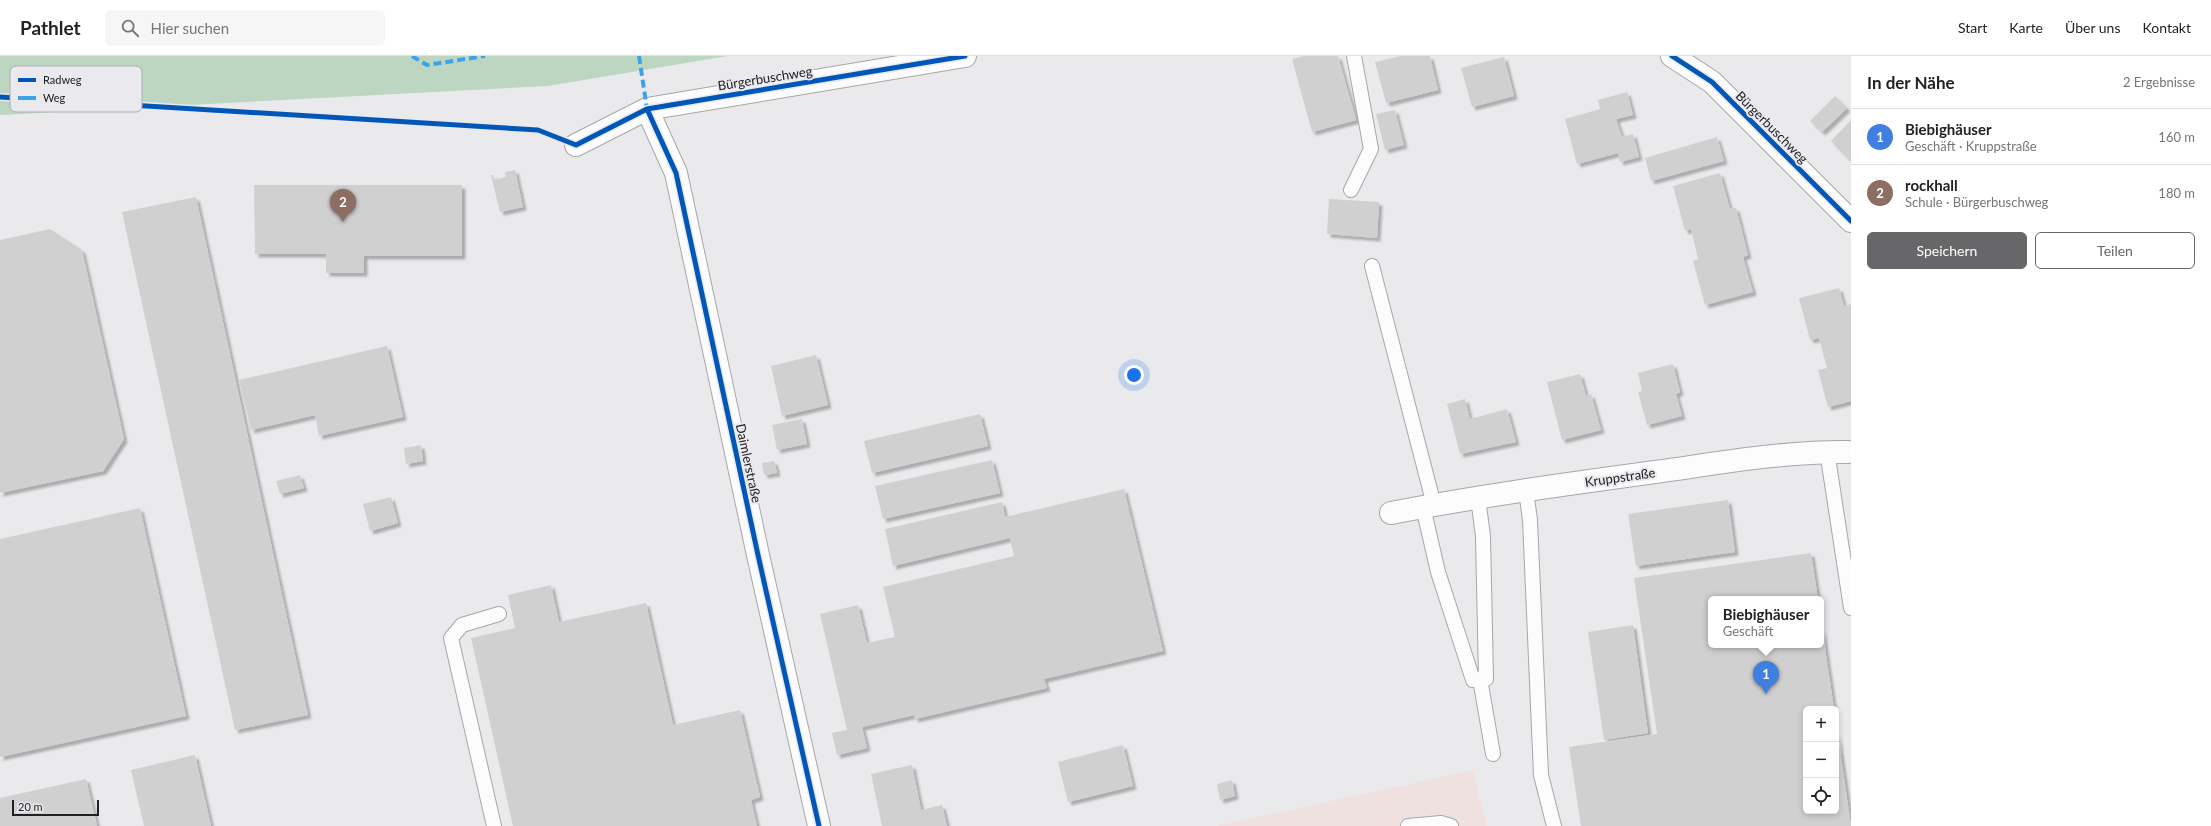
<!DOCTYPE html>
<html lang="de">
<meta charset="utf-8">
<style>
body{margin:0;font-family:Lato,sans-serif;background:#f6f6f6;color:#222}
.controls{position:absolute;right:12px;bottom:12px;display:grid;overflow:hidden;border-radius:6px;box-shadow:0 2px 6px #0003}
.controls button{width:36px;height:36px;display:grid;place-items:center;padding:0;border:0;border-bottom:1px solid #e0e0e0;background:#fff;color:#222;font:20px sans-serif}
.scale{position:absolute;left:12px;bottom:10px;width:87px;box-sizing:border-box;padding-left:4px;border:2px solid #202022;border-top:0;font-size:11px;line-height:14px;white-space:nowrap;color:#202022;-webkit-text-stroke:3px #e9e9ee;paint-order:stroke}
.you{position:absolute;left:1134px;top:319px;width:14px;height:14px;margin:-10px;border:3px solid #fff;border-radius:50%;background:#1a73e8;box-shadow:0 0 0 6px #1a73e833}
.badge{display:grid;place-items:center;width:26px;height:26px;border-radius:50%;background:#676769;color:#fff;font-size:13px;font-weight:700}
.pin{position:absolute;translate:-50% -33px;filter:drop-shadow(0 1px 2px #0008)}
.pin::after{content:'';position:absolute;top:21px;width:14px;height:12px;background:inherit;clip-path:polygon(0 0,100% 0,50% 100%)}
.popup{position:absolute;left:1708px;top:540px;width:116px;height:52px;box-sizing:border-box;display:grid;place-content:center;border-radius:6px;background:#fff;filter:drop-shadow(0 1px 3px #0005);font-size:13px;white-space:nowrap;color:#767676}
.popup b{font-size:15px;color:#222}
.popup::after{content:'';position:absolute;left:50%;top:100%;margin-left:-8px;border:8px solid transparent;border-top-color:#fff}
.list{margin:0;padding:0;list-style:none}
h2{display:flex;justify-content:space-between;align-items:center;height:52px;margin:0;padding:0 16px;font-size:17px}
h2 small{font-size:13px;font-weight:400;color:#767676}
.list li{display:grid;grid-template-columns:26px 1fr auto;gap:12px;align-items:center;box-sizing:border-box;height:56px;padding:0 16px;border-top:1px solid #e0e0e0}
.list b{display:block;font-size:15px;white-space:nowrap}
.list p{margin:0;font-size:13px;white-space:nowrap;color:#767676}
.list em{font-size:13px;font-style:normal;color:#767676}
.actions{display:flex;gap:8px;padding:12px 16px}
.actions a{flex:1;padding:9px 0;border:1px solid #676769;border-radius:6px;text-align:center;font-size:14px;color:#676769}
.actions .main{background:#676769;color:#fff}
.icon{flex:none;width:22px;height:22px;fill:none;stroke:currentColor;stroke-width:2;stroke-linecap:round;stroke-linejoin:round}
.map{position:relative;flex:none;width:1851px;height:770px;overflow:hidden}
header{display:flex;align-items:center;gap:24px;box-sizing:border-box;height:56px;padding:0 20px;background:#fff;border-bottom:1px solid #e0e0e0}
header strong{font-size:19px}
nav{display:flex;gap:22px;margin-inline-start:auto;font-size:14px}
.search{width:280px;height:36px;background:#f6f6f6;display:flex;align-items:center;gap:10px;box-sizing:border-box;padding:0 14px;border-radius:6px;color:#767676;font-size:15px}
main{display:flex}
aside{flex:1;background:#fff}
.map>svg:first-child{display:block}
.commercial{fill:#efe1e0}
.green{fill:#bdd6c2}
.building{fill:#d0d0d1;filter:url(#shadow)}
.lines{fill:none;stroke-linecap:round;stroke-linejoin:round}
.lane-casing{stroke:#a7a7a9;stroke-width:16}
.street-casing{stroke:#a7a7a9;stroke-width:24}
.lane{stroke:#fcfcfc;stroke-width:14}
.street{stroke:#fcfcfc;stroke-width:22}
.quiet{stroke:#3da2ea;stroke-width:4;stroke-dasharray:8 4;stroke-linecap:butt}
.cycleway-casing{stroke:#e9e9ee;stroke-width:8}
.cycleway{stroke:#0057b8;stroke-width:5}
.labels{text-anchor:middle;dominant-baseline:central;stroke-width:4;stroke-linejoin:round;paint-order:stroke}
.street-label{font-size:13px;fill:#202022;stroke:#e9e9ee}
.key{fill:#e9e9ee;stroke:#adadb1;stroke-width:1}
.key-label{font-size:11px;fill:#202022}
</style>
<header>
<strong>Pathlet</strong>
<div class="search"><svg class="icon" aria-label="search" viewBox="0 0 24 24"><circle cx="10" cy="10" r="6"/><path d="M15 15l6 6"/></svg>Hier suchen</div>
<nav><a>Start</a><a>Karte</a><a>Über uns</a><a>Kontakt</a></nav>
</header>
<main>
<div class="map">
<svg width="1851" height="770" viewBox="0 0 1851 770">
<defs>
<filter id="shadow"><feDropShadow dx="3.5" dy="3.5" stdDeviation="1" flood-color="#0004"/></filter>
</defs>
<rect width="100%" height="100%" fill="#eaeaed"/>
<path class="commercial" d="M1473,714l14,56h-271z"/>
<path class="green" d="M0,0h728l-180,30 -548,29z"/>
<path class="building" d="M1304,0h34l18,64 -44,12 -20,-73z
M1401,0h29l8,34 -52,13 -11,-41z
M1504,1l10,39 -42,11 -11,-39z
M1627,36l6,23 -17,4 6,18 11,-3 6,23 -19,5 -2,-9 -41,11 -12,-45 35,-10 -2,-9z
M1835,40l12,12 -25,24 -12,-11z
M1395,54l9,35 -19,5 -9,-36z
M1851,64v41l-20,-20z
M1717,81l7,24 -73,20 -6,-23z
M515,114l8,37 -23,5 -9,-37h2l1,5 12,-3 -1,-5z
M1720,117l10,36 6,-1 12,47 -5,2 10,35 -48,13 -12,-44 5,-2 -7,-30 -6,2 -12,-45z
M254,129h208v71h-98v17h-38v-19h-71z
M196,141l112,518 -73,15 -113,-518z
M1329,143l50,3 -2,36 -50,-4z
M50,173l32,21 42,189 -21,32 -103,22v-253z
M1839,232l5,18 7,-2v97l-23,6 -10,-37 9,-2 -8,-30 -9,2 -11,-42z
M387,290l16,71 -84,19 -4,-21 -64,15 -12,-50z
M816,299l12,50 -46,11 -11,-50z
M1673,308l7,28 -4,2 6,22 -35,9 -9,-33 4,-1 -4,-18z
M1580,318l6,22 5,-2 10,36 -39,10 -15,-58z
M1465,343l5,20 37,-10 9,33 -56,12 -13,-50z
M980,358l8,32 -116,27 -8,-32z
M802,363l5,25 -30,6 -5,-25z
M421,389l2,16 -17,3 -2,-16z
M992,404l8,33 -117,26 -8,-33z
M774,405l3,12 -13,2 -2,-12z
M300,419l4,13 -24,6 -4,-13z
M1124,433l39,162 -119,28 3,9 -132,31 -1,-4 -52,12 5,21 -30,7 -5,-22 15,-3 -27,-116 38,-9 9,38 28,-6 -12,-50 131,-31 -4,-18 -117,28 -8,-37 117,-27 3,15z
M391,441l7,26 -28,8 -7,-27z
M1728,444l7,52 -99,14 -8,-52z
M140,452l46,208 -186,41v-218z
M1811,497l7,46h-107v46h110l1,-17 12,81h-28v102h30l1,-80 14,95h-270l-12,-79 88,-13 -23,-156z
M551,529l8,37 87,-19 27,122 67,-15 20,87 -9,3 6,26h-244l-42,-188 44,-10 -7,-33z
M1633,569l15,108 -44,7 -16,-108z
M1123,689l10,41 -65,16 -10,-40z
M195,699l16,71h-67l-13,-56z
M912,709l9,45 21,-5 5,21h-65l-11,-52z
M86,723l11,47h-97v-28z
M1232,724l3,16 -15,4 -3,-16z"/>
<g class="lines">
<g class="lane-casing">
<path id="lane" d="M1351,134l20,-41 -17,-93
M1372,210l62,239
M1827,395l24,157
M1526,434l4,30 11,255 13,51
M1423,451l15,65 35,108 13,-1 -3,-143 -5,-38
M1480,623l13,75
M494,770l-43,-188 11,-13 37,-11
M1408,770l33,-3 10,3"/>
</g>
<g class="street-casing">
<path id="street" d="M1672,0l40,26 139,139
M647,53l29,64 82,382 61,271
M576,89l71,-36 318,-53
M1391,457c88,-17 176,-29 264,-41 65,-9 130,-21 196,-20"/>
</g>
<use href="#lane" class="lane"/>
<use href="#street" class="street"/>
<path class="quiet" d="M412,0l15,9 58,-9
M639,0l8,53"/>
<g class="cycleway-casing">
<path id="cycleway" d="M1672,0l40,26 139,139
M0,41l538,33 38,15 71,-36 318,-53
M647,53l29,64 82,382 61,271"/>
</g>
<use href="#cycleway" class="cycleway"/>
</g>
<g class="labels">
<g class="street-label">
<text transform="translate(765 22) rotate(-9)">Bürgerbuschweg</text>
<text transform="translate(1772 71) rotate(45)">Bürgerbuschweg</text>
<text transform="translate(749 407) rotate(78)">Daimlerstraße</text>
<text transform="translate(1620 421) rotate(-8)">Kruppstraße</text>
</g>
</g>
<rect x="10" y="10" width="132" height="46" rx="6" class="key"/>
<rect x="18" y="22" width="18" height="4" fill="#0057b8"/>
<rect x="18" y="40" width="18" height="4" fill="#3da2ea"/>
<g class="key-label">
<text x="43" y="28">Radweg</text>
<text x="43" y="46">Weg</text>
</g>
</svg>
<div class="controls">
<button>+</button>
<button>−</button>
<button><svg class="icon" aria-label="locate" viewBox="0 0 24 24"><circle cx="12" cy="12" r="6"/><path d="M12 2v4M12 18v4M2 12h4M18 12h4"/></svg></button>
</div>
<div class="scale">20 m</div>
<div class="you"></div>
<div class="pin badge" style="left:1766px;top:638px;background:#3f7fe0">1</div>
<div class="popup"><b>Biebighäuser</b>Geschäft</div>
<div class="pin badge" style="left:343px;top:166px;background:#8d6e63">2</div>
</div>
<aside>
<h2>In der Nähe<small>2 Ergebnisse</small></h2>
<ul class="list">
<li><span class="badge" style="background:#3f7fe0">1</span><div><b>Biebighäuser</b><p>Geschäft · Kruppstraße</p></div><em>160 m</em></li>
<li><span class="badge" style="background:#8d6e63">2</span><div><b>rockhall</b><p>Schule · Bürgerbuschweg</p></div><em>180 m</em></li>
</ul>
<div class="actions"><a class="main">Speichern</a><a>Teilen</a></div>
</aside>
</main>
